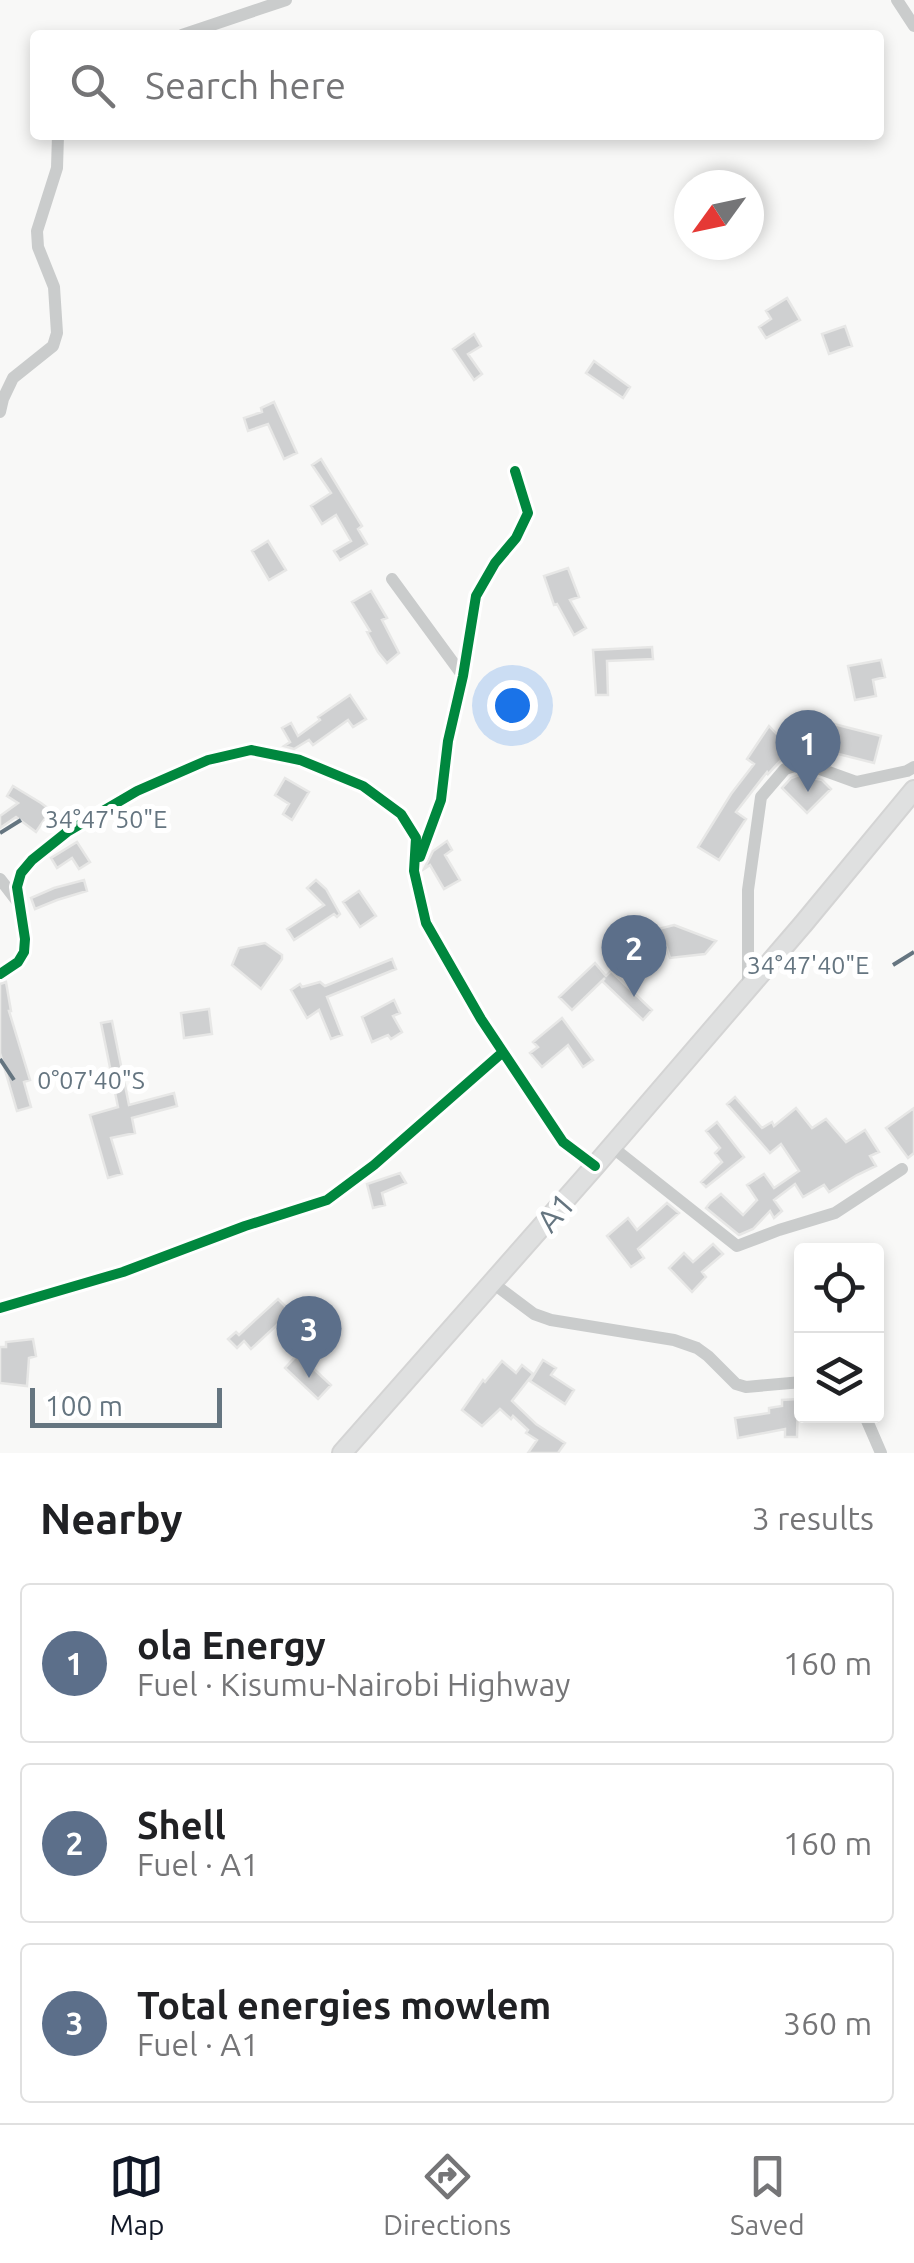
<!DOCTYPE html>
<meta charset="utf-8">
<style>
body{margin:0;font-family:Ubuntu,sans-serif;background:#f6f6f6;color:#202124}
.controls{position:absolute;right:30px;bottom:30px;display:grid;overflow:hidden;border-radius:10px;box-shadow:0 5px 15px #0003}
.controls button{width:90px;height:90px;display:grid;place-items:center;padding:0;border:0;border-bottom:2px solid #e0e0e0;background:#fff;color:#202124;font:50px sans-serif}
.compass{position:absolute;left:674px;top:170px;width:90px;height:90px;border-radius:50%;background:#fff;box-shadow:0 5px 15px #0003;rotate:237deg}
.scale{position:absolute;left:30px;bottom:25px;width:192px;box-sizing:border-box;padding-left:10px;border:5px solid #657580;border-top:0;font-size:28px;line-height:35px;white-space:nowrap;color:#657580;-webkit-text-stroke:8px #fff;paint-order:stroke}
.you{position:absolute;left:512px;top:705px;width:35px;height:35px;margin:-25px;border:8px solid #fff;border-radius:50%;background:#1a73e8;box-shadow:0 0 0 15px #1a73e833}
.badge{display:grid;place-items:center;width:65px;height:65px;border-radius:50%;background:#111827;color:#fff;font-size:32px;font-weight:700}
.pin{position:absolute;translate:-50% -82px;filter:drop-shadow(0 2px 5px #0008)}
.pin::after{content:'';position:absolute;top:52px;width:35px;height:30px;background:inherit;clip-path:polygon(0 0,100% 0,50% 100%)}
.list{margin:0;padding:0;list-style:none}
h2{display:flex;justify-content:space-between;align-items:center;height:130px;margin:0;padding:0 40px;font-size:42px}
h2 small{font-size:32px;font-weight:400;color:#757577}
.list li{display:grid;grid-template-columns:65px 1fr auto;gap:30px;align-items:center;box-sizing:border-box;height:160px;margin:0 20px 20px;padding:0 20px;border:2px solid #e0e0e0;border-radius:10px}
.list b{display:block;font-size:38px;white-space:nowrap}
.list p{margin:0;font-size:32px;white-space:nowrap;color:#757577}
.list em{font-size:32px;font-style:normal;color:#757577}
.icon{flex:none;width:55px;height:55px;fill:none;stroke:currentColor;stroke-width:2;stroke-linecap:round;stroke-linejoin:round}
.map{position:relative;flex:none;width:914px;height:1453px;overflow:hidden}
.search{position:absolute;background:#fff;box-shadow:0 5px 15px #0003;left:30px;right:30px;top:30px;height:110px;display:flex;align-items:center;gap:25px;box-sizing:border-box;padding:0 35px;border-radius:10px;color:#757577;font-size:38px}
.sheet{height:670px;background:#fff}
nav{display:flex;justify-content:space-around;align-items:center;box-sizing:border-box;height:140px;border-top:2px solid #e0e0e0;background:#fff;font-size:28px;color:#757577}
nav a{display:grid;justify-items:center;gap:5px}
nav .on{color:#111827}
.map>svg:first-child{display:block}
.building{fill:#cfd0d1;stroke:#e7e7e6;stroke-width:2.5}
.lines{fill:none;stroke-linecap:round;stroke-linejoin:round}
.highway-casing{stroke:#d4d4d4;stroke-width:22}
.minor{stroke:#cacccc;stroke-width:12}
.highway{stroke:#dfe0e0;stroke-width:18}
.cycleway-casing{stroke:#fff;stroke-width:16}
.cycleway{stroke:#00873e;stroke-width:10}
.ticks{fill:none;stroke:#657580;stroke-width:4}
.labels{text-anchor:middle;dominant-baseline:central;stroke-width:10;stroke-linejoin:round;paint-order:stroke}
.street-label{font-size:32px;fill:#657580;stroke:#fff}
.ticks-label{font-size:25px;text-anchor:middle;fill:#657580;stroke:#fff;stroke-width:10;stroke-linejoin:round;paint-order:stroke}
</style>
<div class="map">
<svg width="914" height="1453" viewBox="0 0 914 1453">
<rect width="100%" height="100%" fill="#f8f8f7"/>
<path class="building" d="M787,298l13,22 -34,18 -7,-11 12,-8 -5,-8z
M845,326l7,20 -23,8 -7,-20z
M474,334l7,12 -13,8 14,20 -8,6 -21,-31z
M594,361l36,26 -7,11 -37,-25z
M274,402l23,51 -13,6 -16,-35 -20,7 -4,-13 18,-6 -1,-4z
M321,459l41,67 -4,3 9,15 -27,16 -6,-9 17,-10 -15,-26 -14,9 -11,-18 20,-13 -19,-28z
M268,541l18,29 -17,10 -17,-29z
M568,568l11,29 -9,3 16,28 -12,7 -17,-31 -3,1 -10,-29z
M371,591l16,27 -5,2 17,33 -12,10 -9,-11 -11,-20 3,-1 -18,-29z
M652,647l1,12 -46,2 1,34h-12l-3,-45z
M881,660l4,17 -12,3 3,16 -21,4 -7,-34z
M350,695l16,24 -13,8 -5,-7 -35,25 -4,-5 -15,9 -10,-3 6,-4 -8,-14 9,-5 7,13 22,-16 -2,-3z
M802,716l79,20 -7,27 -79,-20z
M769,726l28,29 -16,5 -13,14 -1,-2 -31,40 10,7 -27,41 -21,-13 33,-53 23,-30 -7,-5z
M799,775l23,5 9,9 -24,24 -25,-25 9,-10z
M285,778l24,14 -17,28 -9,-6 6,-10 -14,-9z
M13,786l28,17 16,12 -7,9 -6,-4 -8,12 -20,-15 -16,11v-12l18,-13 -11,-7z
M447,841l5,9 -7,5 15,25 -16,9 -14,-24 -6,4 9,-18z
M77,842l13,20 -11,7 -7,-11 -15,10 -6,-10z
M84,880l3,11 -30,9 -22,9 -4,-11 23,-10z
M316,880l10,9 14,25 -3,3 -3,-3 -40,26 -7,-11 37,-24 -17,-17z
M359,891l17,25 -16,11 -17,-25z
M674,925l42,16 -11,13 -35,4 -4,-12 -30,5v5h-10l-3,-15 8,-2 -1,-3z
M265,943l17,12v4l-21,30 -29,-24 7,-17z
M392,959l4,10 -69,28 15,38 -11,4 -12,-29 -12,8 -16,-28 9,-6 2,3 18,-5 5,4z
M595,963l11,13 5,-5 41,39 -9,10 -41,-39 3,-3 -33,32 -13,-13z
M6,982l5,29h-2l21,69 -6,2 7,25 -14,4 -17,-58v-69z
M394,1000l6,13 -7,3 9,16 -11,7 -3,-4 -16,7 -10,-25z
M209,1009l3,25 -28,4 -3,-25z
M562,1018l31,42 -10,7 -15,-22 -26,22 -12,-14 8,-6 -5,-5z
M112,1021l17,84 45,-12 3,13 -45,12 3,15 -24,5 11,36 -14,4 -18,-63 28,-8 -17,-84z
M735,1097l27,31 10,-6 2,4 22,-18 16,20 14,-9 20,23 19,-12 14,22 -9,4 6,10 -19,9 -28,17 -5,-7 -21,12 -8,-13 -21,16 8,11 -8,7 -4,-7 -17,18 -14,6 -33,-27 4,-5 11,-9 22,21 14,-15 -10,-15 17,-11 10,14 25,-17 -18,-27 -11,9 -43,-49z
M914,1108v45l-6,5 -22,-30z
M717,1122l27,35 -38,30 -5,-5 21,-20 -7,-9 5,-5 -14,-17z
M400,1173l6,10 -24,10 3,12 -12,3 -6,-24z
M667,1203l12,10 -41,36 6,9 -13,9 -24,-31 21,-18 9,12z
M713,1244l10,10 -21,18 4,5 -14,15 -23,-24 15,-15 9,9z
M278,1299l13,13 -40,37 -7,-8 -7,7 -9,-9 8,-7 3,3z
M33,1339l3,17 -7,2 -2,28 -27,-3v-36h6v-5z
M298,1354l33,31 -13,14 -33,-31z
M543,1360l13,8 -5,7 23,15 -9,14 -35,-23z
M502,1361l14,12 6,-8 11,9 -21,27 24,23 29,19 -7,10h-30l9,-13 -11,-7 2,-3 -15,-14 -2,3 -11,-10 -18,17 -20,-16 21,-30 2,2z
M798,1399l-1,38h-12v-8l-47,9 -3,-20 34,-5v-5l13,-2v-6z"/>
<g class="lines">
<g class="highway-casing">
<path id="highway" d="M342,1453l253,-287 209,-243 110,-133"/>
</g>
<path class="minor" d="M897,0l17,26
M182,35l104,-35
M0,412l3,-13 10,-21 40,-32 4,-13 -3,-46 -16,-40 -1,-16 20,-63 1,-33
M392,579l71,97
M419,859l22,-59 7,-59 15,-65 13,-80 19,-33 21,-25 12,-25 -13,-42
M0,879l17,22
M0,974l18,-12 6,-10 1,-13 -8,-52 4,-14 11,-13 35,-28 70,-41 71,-31 43,-10 49,10 63,26 38,28 15,24 -2,33 12,52 55,96 82,123 32,24
M748,988v-98l13,-93 24,-28 13,-4 14,1 44,16 51,-11 7,-4
M612,1147l125,99 42,-16 56,-17 67,-44
M494,1284l40,30 17,6 123,20 23,8 11,8 28,28 10,3 56,-5
M0,1308l123,-36 122,-46 82,-26 47,-35 129,-113
M865,1416l16,37"/>
<use href="#highway" class="highway"/>
<g class="cycleway-casing">
<path id="cycleway" d="M420,857l21,-57 7,-59 15,-65 13,-80 19,-33 21,-25 12,-25 -13,-42
M0,974l18,-12 6,-10 1,-13 -8,-52 4,-14 11,-13 35,-28 70,-41 71,-31 43,-10 49,10 63,26 38,28 15,24 -2,33 12,52 55,96 82,123 32,24
M0,1308l123,-36 122,-46 82,-26 47,-35 129,-113"/>
</g>
<use href="#cycleway" class="cycleway"/>
</g>
<path class="ticks" d="M0,833l21,-13M893,965l21,-13M0,1059l14,21"/>
<g class="labels">
<g class="street-label">
<text transform="translate(555 1212) rotate(-49)">A1</text>
</g>
</g>
<g class="ticks-label">
<text x="106" y="828">34°47'50"E</text>
<text x="808" y="974">34°47'40"E</text>
<text x="91" y="1089">0°07'40"S</text>
</g>
</svg>
<div class="controls">
<button><svg class="icon" aria-label="locate" viewBox="0 0 24 24"><circle cx="12" cy="12" r="6"/><path d="M12 2v4M12 18v4M2 12h4M18 12h4"/></svg></button>
<button><svg class="icon" aria-label="layers" viewBox="0 0 24 24"><path d="M12 4l9 5-9 5-9-5zM3 14l9 5 9-5"/></svg></button>
</div>
<svg class="compass" viewBox="-18 -18 36 36"><path d="M0-13l5 13h-10z" fill="#e53935"/><path d="M0 13l5-13h-10z" fill="#757577"/></svg>
<div class="scale">100 m</div>
<div class="you"></div>
<div class="pin badge" style="left:808px;top:792px;background:#5c6f8a">1</div>
<div class="pin badge" style="left:634px;top:997px;background:#5c6f8a">2</div>
<div class="pin badge" style="left:309px;top:1378px;background:#5c6f8a">3</div>
<div class="search"><svg class="icon" aria-label="search" viewBox="0 0 24 24"><circle cx="10" cy="10" r="6"/><path d="M15 15l6 6"/></svg>Search here</div>
</div>
<section class="sheet">
<h2>Nearby<small>3 results</small></h2>
<ul class="list">
<li><span class="badge" style="background:#5c6f8a">1</span><div><b>ola Energy</b><p>Fuel · Kisumu-Nairobi Highway</p></div><em>160 m</em></li>
<li><span class="badge" style="background:#5c6f8a">2</span><div><b>Shell</b><p>Fuel · A1</p></div><em>160 m</em></li>
<li><span class="badge" style="background:#5c6f8a">3</span><div><b>Total energies mowlem</b><p>Fuel · A1</p></div><em>360 m</em></li>
</ul>
</section>
<nav>
<a class="on"><svg class="icon" aria-label="map" viewBox="0 0 24 24"><path d="M3 6l6-2 6 2 6-2v14l-6 2-6-2-6 2zM9 4v14M15 6v14"/></svg>Map</a>
<a><svg class="icon" aria-label="directions" viewBox="0 0 24 24"><path d="M12 3l9 9-9 9-9-9zM9 14v-3h6M13 9l2 2-2 2"/></svg>Directions</a>
<a><svg class="icon" aria-label="saved" viewBox="0 0 24 24"><path d="M7 4h10v16l-5-4-5 4z"/></svg>Saved</a>
</nav>
